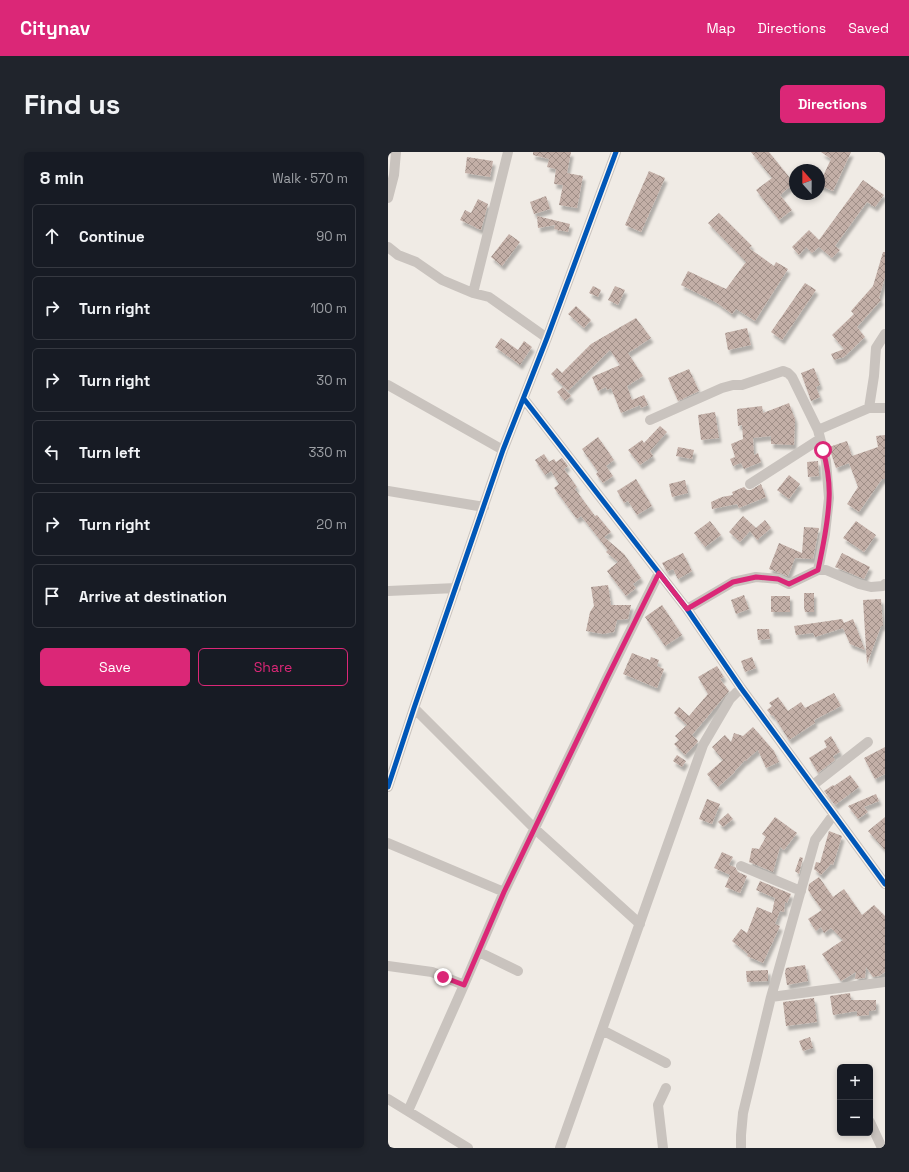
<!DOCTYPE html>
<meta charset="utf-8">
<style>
body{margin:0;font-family:"Space Grotesk",sans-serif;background:#20242c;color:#f1f3f6}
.controls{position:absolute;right:12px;bottom:12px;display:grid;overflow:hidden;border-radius:6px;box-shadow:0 2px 6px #0003}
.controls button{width:36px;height:36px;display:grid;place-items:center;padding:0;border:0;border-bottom:1px solid #363941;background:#171b24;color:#f1f3f6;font:20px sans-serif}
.compass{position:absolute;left:401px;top:12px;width:36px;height:36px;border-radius:50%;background:#171b24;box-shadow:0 2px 6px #0003;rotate:339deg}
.stop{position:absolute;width:12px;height:12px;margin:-9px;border:3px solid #db2777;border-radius:50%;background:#fff}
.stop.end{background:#db2777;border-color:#fff;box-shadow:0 1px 4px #0008}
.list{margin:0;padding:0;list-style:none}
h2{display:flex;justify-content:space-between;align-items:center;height:52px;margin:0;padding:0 16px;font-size:17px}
h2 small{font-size:13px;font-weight:400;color:#9ea1a6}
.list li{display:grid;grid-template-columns:26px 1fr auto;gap:12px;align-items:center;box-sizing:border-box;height:64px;margin:0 8px 8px;padding:0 8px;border:1px solid #363941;border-radius:6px}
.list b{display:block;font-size:15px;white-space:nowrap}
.list em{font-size:13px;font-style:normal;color:#9ea1a6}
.actions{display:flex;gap:8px;padding:12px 16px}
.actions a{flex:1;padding:9px 0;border:1px solid #db2777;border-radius:6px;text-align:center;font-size:14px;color:#db2777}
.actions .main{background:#db2777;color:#fff}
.icon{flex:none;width:22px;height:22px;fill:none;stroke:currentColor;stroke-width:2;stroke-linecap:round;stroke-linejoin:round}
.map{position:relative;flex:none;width:497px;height:996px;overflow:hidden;border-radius:6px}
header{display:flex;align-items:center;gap:24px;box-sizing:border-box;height:56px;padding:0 20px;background:#db2777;color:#fff}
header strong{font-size:19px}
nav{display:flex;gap:22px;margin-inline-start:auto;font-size:14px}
.intro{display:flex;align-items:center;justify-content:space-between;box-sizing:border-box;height:96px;padding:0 24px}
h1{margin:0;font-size:28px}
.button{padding:10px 18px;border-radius:6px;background:#db2777;color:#fff;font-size:14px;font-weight:700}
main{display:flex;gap:24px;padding:0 24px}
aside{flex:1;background:#171b24;border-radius:6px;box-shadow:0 2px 6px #0003}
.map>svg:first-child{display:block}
.building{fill:url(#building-cross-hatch);filter:url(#shadow)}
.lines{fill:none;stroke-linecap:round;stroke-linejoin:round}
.minor{stroke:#c9c3be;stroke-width:10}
.cycleway-casing{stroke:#fbf5ee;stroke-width:8}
.cycleway{stroke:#0057b8;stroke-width:5}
.route{stroke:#db2777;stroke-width:5}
</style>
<header>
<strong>Citynav</strong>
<nav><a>Map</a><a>Directions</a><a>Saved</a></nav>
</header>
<div class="intro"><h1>Find us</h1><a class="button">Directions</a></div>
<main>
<aside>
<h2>8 min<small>Walk · 570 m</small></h2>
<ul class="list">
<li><svg class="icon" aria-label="ahead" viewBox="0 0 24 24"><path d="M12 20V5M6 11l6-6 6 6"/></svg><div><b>Continue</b></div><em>90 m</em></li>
<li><svg class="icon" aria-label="right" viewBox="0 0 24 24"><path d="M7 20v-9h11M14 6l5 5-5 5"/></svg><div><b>Turn right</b></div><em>100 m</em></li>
<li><svg class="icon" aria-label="right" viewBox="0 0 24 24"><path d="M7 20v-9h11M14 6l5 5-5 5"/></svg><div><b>Turn right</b></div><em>30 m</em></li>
<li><svg class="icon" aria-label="left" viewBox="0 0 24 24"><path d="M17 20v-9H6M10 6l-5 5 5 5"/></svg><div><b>Turn left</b></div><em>330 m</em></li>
<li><svg class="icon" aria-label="right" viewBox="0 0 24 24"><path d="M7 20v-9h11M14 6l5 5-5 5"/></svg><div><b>Turn right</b></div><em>20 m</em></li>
<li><svg class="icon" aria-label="arrive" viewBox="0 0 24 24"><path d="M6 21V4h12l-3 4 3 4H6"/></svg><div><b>Arrive at destination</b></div></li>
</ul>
<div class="actions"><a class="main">Save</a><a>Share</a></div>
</aside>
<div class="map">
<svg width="497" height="996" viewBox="0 0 497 996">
<defs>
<pattern id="building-cross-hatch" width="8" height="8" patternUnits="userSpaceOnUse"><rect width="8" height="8" fill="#c3afa7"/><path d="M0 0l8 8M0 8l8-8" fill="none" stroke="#a08f88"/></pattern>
<filter id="shadow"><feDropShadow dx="2.5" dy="4.5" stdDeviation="1" flood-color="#0004"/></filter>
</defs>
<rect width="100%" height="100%" fill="#f0ebe5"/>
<path class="building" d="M145,0h38l-4,21 16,3 -6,32 -18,-3 4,-20 -9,-1 2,-15 -9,-2 2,-8 -16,-4z
M363,0h18l25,31 -14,12 12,15 -13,10 -23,-30 16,-12z
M433,0h30l-18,39 -14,-6 12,-26z
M79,5l26,4 -3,16 -25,-4z
M261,19l16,7 -24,54 -16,-7z
M475,28l21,15 -9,12 -8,-5 -32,44 5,4 -8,8 -13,-11 -7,6 -6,-6 -7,8 -7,-8 17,-17 10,10z
M158,44l4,13 -16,5 -4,-12z
M90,47l10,5 -7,26 -21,-10 5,-10 6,3z
M331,61l33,33 -3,2 25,18 2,-4 12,7 -33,52 -19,-12 -4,5 -15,-11 -36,-18 7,-14 38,18 20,-27 -38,-39z
M149,64l33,8 -2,8 -14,-3 1,-4 -17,3z
M121,82l11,8 -18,24 -11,-9z
M495,100h2v25l-6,21 2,2 -24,27 8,10 -21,20 -10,3 -3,-6 13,-5 -12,-14 22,-21 -3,-3 22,-25z
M417,131l11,7 -34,50 -11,-8z
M205,134l8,4 -3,7 -9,-4z
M227,134l10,4 -7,15 -10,-5z
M188,154l15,14 -7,8 -16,-14z
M248,166l15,20 -23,15 15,23 -16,10 5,14 12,-5 4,10 -7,3 -1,-3 -19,8 -10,-25 -4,2 -1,-3 -8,4 -6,-14 28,-12 -10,-15 -42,41 -17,-17 6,-6 5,5 29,-29z
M359,176l4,17 -23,5 -3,-17z
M113,186l17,12 6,-9 8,6 -12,18 -25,-18z
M426,216l6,17 -4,2 4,10 -9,4 -10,-28z
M301,217l10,22 -21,10 -10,-23z
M175,235l8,9 -6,5 -8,-9z
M401,251l6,16 -1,26 -23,-1v-8l-18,2 1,17 4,-2 3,9 -17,7 -3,-6 -8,3 -3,-7 5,-2 -4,-13 12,-5 -1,-14 -4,1 -1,-17 25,-3 1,7z
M327,260l4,26 -18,2 -3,-25z
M272,274l7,6 -17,19 3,5 -13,9 -12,-15 14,-10 2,3z
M497,283v44h-3l-23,33 -12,-8 11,-17 -9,-24 -13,5 -7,-21 18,-6 5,15 26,-9 -2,-11z
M210,285l16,23 -8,6 7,10 -10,7 -7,-9 2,-2 -16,-23z
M290,295l16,3 -2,9 -16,-3z
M156,302l5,8 5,-3 2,3 6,-4 6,8 -4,3 13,18 -2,2 20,27 2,-1 14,17 -7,5 20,17 17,24 -8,6 3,4 -10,8 -19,-25 11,-9 -12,-10 2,-2 -27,-34 -4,3 -23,-31 5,-4 -8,-13 -6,4 -10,-15z
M430,309l1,15 -11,1 -1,-15z
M401,323l11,9 -11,15 -12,-9z
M248,327l16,27 -15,9 -9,-14 -4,2 -7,-12z
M297,328l3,13 -16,4 -3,-13z
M373,332l5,13 -27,11 -2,-4 -25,5 -1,-7 11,-5 11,-2 -1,-3 12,-5 3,3h4z
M355,364l13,12 9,-8 6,8 -14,12 -7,-9 -10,11 -11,-10z
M322,369l11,14 -16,12 -11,-14z
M468,369l20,14 -12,17 -21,-14z
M416,375l15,1 -6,31 -18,-1 -7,18 -19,-7 10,-26 23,10z
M295,401l9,18 -14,8 -5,-10 -6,3 -5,-9z
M454,401l28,14 -6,12 -29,-12z
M220,433l3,20h20l-3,14 -11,1 -3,12 -11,2 -17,-3 4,-19 4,-6 -3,-19z
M416,441h10v19h-9l-1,-5z
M356,443l5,14 -13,5 -5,-14z
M383,444h19v16h-19z
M493,447l2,27h-2l-14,38 -4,-64z
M274,453l20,30 -17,11 -20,-29z
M454,467l2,4 9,-4 12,31 -15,-6 -7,-16 -28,9 -2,-4 -17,2 -2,-9z
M369,477h12l1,10 -12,1z
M244,501l18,7 1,-3 8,3 -2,6 7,3 -7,19 -34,-14z
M364,505l4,11 -11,4 -4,-11z
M329,514l7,11 -4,2 9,12 -37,44 6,6 -2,3 -11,11 -11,-11 5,-4 -4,-4 12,-11 -13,-12 5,-6 10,9 19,-22 -10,-17z
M446,541l7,13 -27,14 1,3 -26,17 -16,-25 -1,1 -5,-6 5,-4 -3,-3 9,-6 10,14 13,-9 4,6z
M365,575l21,24 5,11 -13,6 -8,-18 -13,11v-1l-11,12h1l-17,15 -11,-13 16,-14 -11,-13 13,-12 6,7 3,-9 9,3z
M443,584l9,16 -7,4 2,4 -17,13 -9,-15 18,-11 -3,-6z
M497,595v27l-10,5 -11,-21z
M289,603l9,6 -4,6 -9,-6z
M462,623l9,12 -24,18 -11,-14 9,-6 1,1z
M488,642l3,7 -15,6 4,5 -10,7 -10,-13z
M319,647l13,5 -8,20 -13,-5z
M340,661l5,6 -10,8 -5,-5z
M387,665l22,16 -13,17 -4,-3 -7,25 -24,-10 3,-14 7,1 7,-12 -4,-3z
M497,665v33l-17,-19z
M441,679l13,5 -9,29 -2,-1 -10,11 -7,-6 2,-7 4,1z
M334,700l11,5 -4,8 6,2 3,5 9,4 -7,17 -15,-6 5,-12 -16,-7z
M412,705l3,1 -4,16 -4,-3z
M431,725l14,20 11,-8 18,26 12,-10 11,11v56l-6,4 -6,1 -7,-10 -1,11 -10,1 1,-7 -15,9 -19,-27 21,-14 -12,-12 -7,5 -3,-6 -5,4 -8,-12 14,-9 -14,-20 1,-6z
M372,729l31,13 -4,9 -2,-1 -1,10 -4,-1 -5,13 5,2 -17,37 -16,-7 1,-2 -16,-13 9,-12 6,4 10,-26 15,6 3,-15 -19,-8z
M417,813l3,16 -21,4 -2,-12 1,-5z
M380,818v11l-21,1 -1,-11z
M462,841l1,7h25v10l-7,1v4l-12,1v-5l-24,4 -3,-19z
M426,846l3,24 -31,4 -3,-24z
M422,885l3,11 -10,3 -4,-10z"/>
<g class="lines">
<path class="minor" d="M0,46l6,-23 2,-23
M0,95l10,8 18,7 26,18 31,13 16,4 58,41
M85,141l35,-141
M0,233l115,65
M136,247l163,210 54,79 144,196
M481,256l5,-32 2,-28 9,-14
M262,268l72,-32 11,-3h9l41,-14 5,2 4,4 26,53 8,31 3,37 -4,36 -7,36
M430,278l51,-22h16
M362,332l70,-45
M0,339l96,16
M0,439l68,-3
M299,457l46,-27 23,-5 23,2 10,5 29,-14h8l33,14 12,3 12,-1 2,-2
M26,556l121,121 105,95
M425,633l55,-43
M0,635l26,-79 89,-258 44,-112 69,-186
M0,691l116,49
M353,714l60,25
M91,800l39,19
M0,814l44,6 32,13
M383,845l114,-15
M214,878l64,33
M0,947l80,49
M20,959l56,-126 40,-93 103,-214 52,-105
M482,970l12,26
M172,996l143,-403 27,-46 11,-11
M275,996l-5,-43 8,-17
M353,996v-13l2,-22 28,-116 44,-157 19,-26"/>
<g class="cycleway-casing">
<path id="cycleway" d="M136,247l163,210 54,79 144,196
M0,635l26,-79 89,-258 44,-112 69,-186"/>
</g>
<use href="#cycleway" class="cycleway"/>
</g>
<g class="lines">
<path class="route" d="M55,825l21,8 40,-93 103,-214 52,-105 28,36 46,-27 23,-5 22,2 11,5 29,-14c5,-23 10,-47 11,-70 1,-16 -2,-35 -6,-50"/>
</g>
</svg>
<div class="controls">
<button>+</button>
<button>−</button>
</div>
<svg class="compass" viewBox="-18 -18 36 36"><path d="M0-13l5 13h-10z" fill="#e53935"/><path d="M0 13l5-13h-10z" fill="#9ea1a6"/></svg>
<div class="stop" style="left:435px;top:298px"></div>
<div class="stop end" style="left:55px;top:825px"></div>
</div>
</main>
